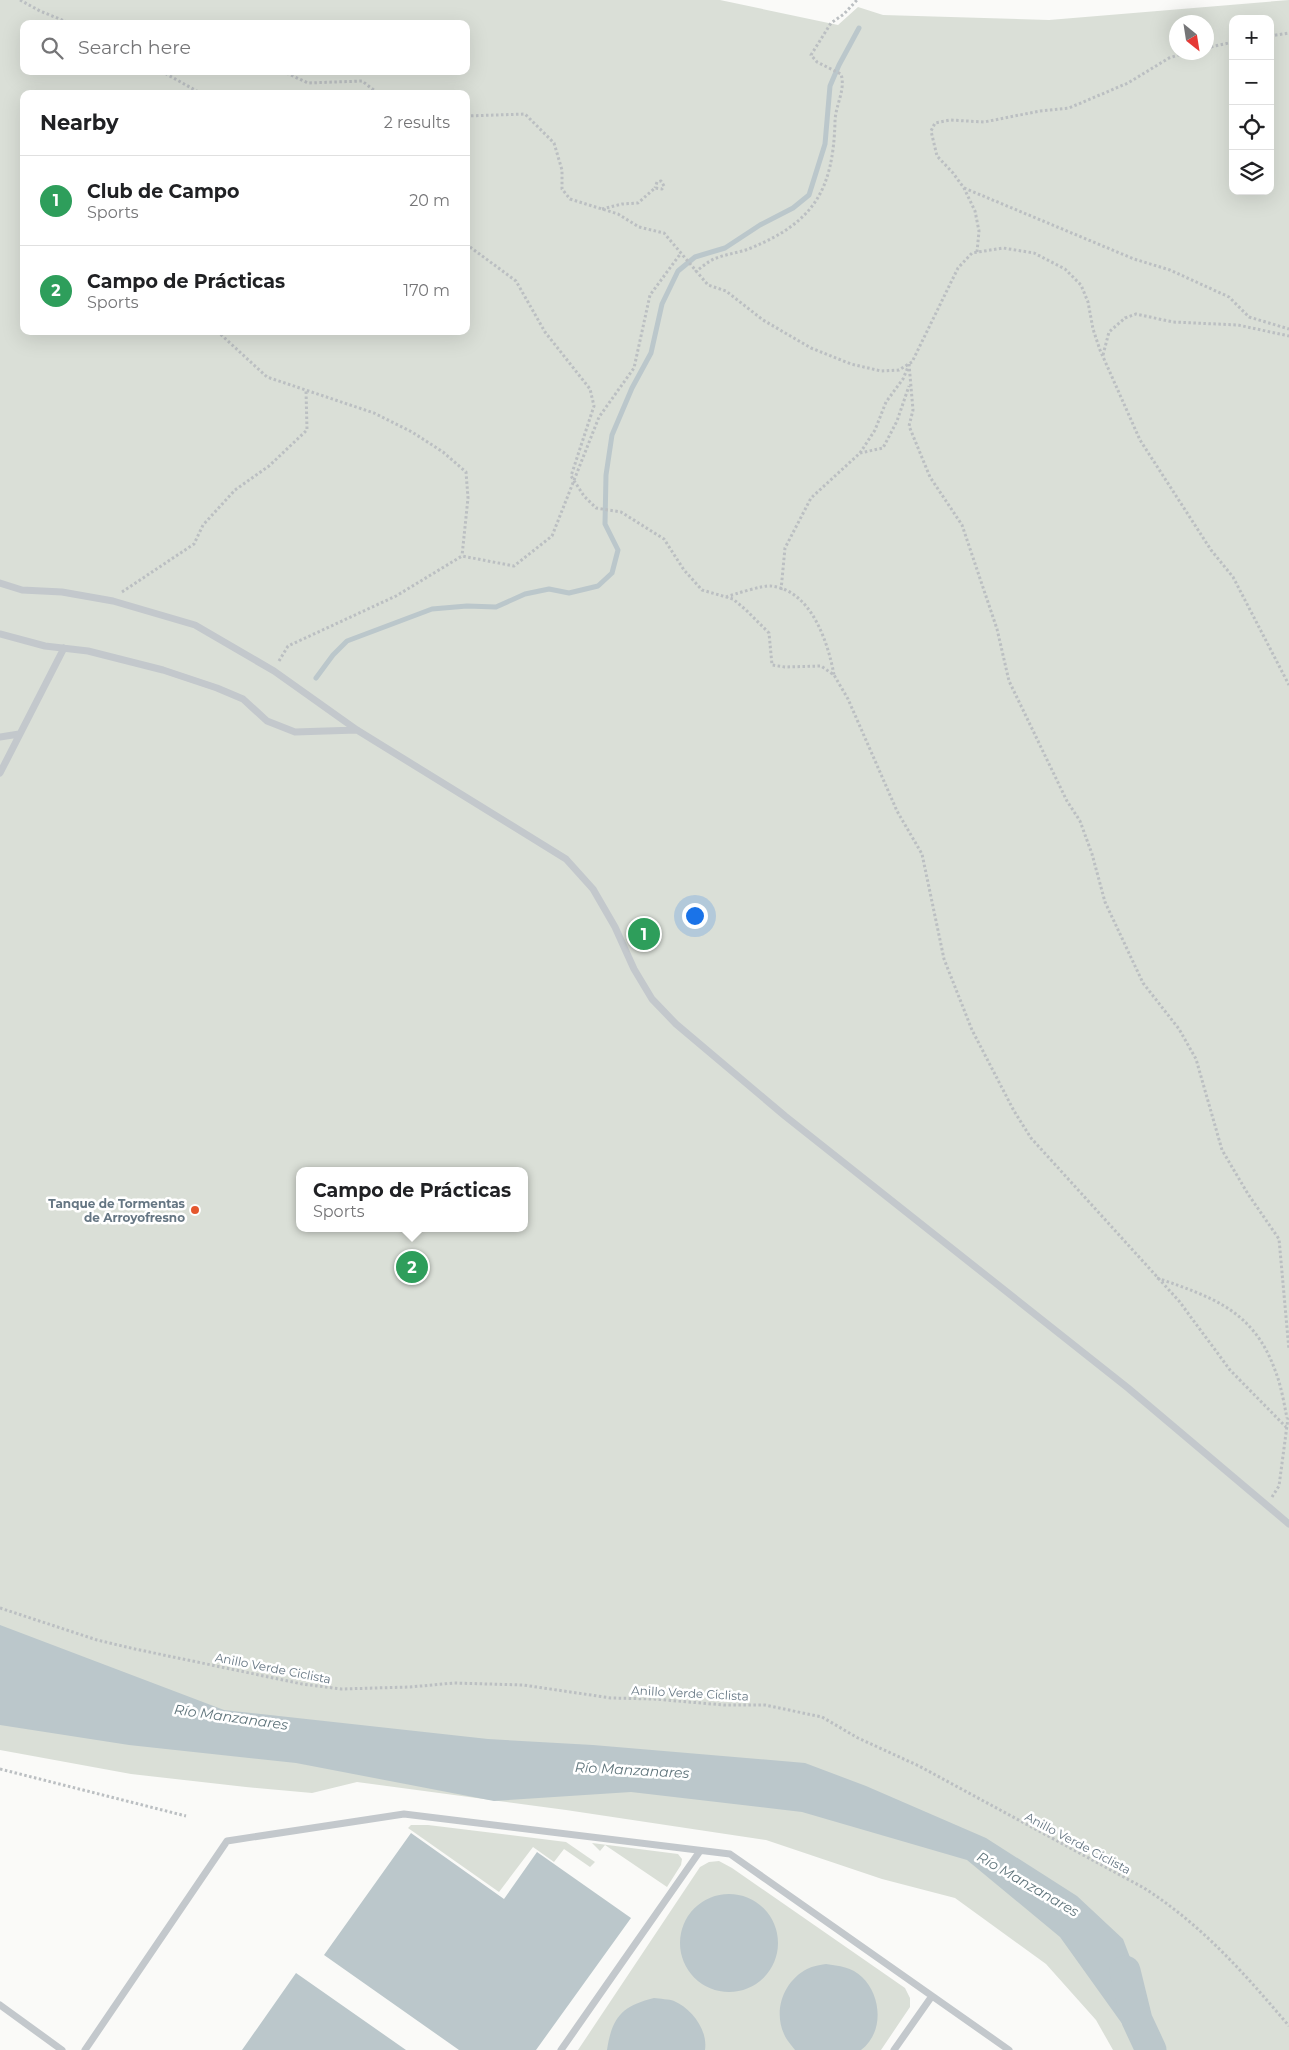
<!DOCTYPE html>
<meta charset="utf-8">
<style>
body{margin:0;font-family:Montserrat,sans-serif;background:#f6f6f6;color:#202124}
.controls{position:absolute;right:15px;top:15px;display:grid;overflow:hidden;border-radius:10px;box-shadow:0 5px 20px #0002}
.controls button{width:45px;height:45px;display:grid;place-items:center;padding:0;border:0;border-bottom:1px solid #e0e0e0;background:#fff;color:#202124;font:25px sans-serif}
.compass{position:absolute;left:1169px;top:15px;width:45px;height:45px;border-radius:50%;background:#fff;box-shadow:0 5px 20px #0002;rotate:150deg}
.you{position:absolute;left:694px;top:915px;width:18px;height:18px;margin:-12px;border:4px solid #fff;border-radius:50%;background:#1a73e8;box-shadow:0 0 0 8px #1a73e833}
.badge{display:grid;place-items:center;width:32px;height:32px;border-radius:50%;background:#d93025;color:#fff;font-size:16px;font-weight:700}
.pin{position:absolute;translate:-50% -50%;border:2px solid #fff;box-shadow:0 1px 5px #0006}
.popup{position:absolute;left:296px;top:1167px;width:232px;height:65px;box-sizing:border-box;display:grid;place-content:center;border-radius:10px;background:#fff;filter:drop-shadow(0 1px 4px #0005);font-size:16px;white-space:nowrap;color:#757577}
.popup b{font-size:19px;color:#202124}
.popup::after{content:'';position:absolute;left:50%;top:100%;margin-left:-10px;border:10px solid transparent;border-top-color:#fff}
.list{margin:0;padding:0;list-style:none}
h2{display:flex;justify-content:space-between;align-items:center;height:65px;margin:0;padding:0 20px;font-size:21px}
h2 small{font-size:16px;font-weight:400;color:#757577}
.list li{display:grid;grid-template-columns:32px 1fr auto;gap:15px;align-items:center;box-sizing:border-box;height:90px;padding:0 20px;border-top:1px solid #e0e0e0}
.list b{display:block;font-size:19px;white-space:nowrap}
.list p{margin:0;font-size:16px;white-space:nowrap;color:#757577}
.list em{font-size:16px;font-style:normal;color:#757577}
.icon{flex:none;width:28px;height:28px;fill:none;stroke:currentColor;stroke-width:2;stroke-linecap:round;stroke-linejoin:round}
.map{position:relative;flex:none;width:1289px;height:2050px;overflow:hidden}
.search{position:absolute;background:#fff;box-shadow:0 5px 20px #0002;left:20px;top:20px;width:450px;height:55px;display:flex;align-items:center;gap:12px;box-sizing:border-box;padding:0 18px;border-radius:10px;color:#757577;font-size:19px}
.panel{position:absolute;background:#fff;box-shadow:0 5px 20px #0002;left:20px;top:90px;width:450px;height:245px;border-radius:10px}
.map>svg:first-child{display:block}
.green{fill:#dadfd7;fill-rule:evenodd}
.water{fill:#bbc7cb}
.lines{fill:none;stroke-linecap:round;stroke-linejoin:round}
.stream{stroke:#bbc7cb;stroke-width:5}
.river{stroke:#bbc7cb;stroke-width:31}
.path{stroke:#bbbfc2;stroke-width:3;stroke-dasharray:2.5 2.5;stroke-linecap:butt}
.service{stroke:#c3c8cc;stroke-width:7}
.poi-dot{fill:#e4572e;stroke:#fff;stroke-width:2}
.labels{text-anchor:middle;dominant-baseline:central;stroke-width:5;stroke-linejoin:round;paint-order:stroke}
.poi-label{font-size:12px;font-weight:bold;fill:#657683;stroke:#fff;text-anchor:end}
.street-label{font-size:12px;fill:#657683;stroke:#fff}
.water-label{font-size:14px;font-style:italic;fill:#60757c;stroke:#fff}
</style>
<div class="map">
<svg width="1289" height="2050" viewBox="0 0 1289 2050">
<rect width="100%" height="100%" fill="#fafaf8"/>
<path class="green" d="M0,0h720l118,25 20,-18 25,8 166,5 240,-20v2050h-176l-17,-30 -50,-56 -91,-66 -73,-19 -116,-39 -200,-30 -209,-28 -45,11 -66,-6 -115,-13 -131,-24zM1233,19h37v172h-37zM1176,22h30v30h-30zM24,24h442v47h-442zM24,94h442v237h-442zM300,1171h224v57h-224z
M411,1825h17l138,17 29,20 -5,5 -26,-18 -10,13 -21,-15 -34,45 -91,-64z
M592,1843l86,11 4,5 -1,6 -14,22 -62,-42 -5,6z
M719,1861l13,7 173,120 5,10v9l-29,43h-303l122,-183 9,-5z"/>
<path class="water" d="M0,1625l224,85 264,29 105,6 212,18 61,23 120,52 91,58 46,43 24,63 -24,23 -63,-88 -93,-77 -165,-48 -171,-20 -137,9 -198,-38 -167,-18 -129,-20z
M411,1833l93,66 33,-47 94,66 -95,132h-77l-135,-95z
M680 1943a49 49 0 1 1 98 0a49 49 0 1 1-98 0Z
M826,1964c13,2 26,3 36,13 20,19 22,56 -1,73h-66c-4,-5 -9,-11 -11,-16 -11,-24 0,-53 23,-65 6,-3 13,-4 19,-5z
M296,1973l110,77h-164z
M654,1998c6,1 15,1 20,3 18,8 34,29 31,49h-98c5,-33 15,-44 47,-52z"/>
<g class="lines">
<path class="stream" d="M316,678l17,-23 14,-14 85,-32 35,-3 29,1 29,-13 24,-5 20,4 29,-7 14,-13 6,-23 -13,-26 1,-49 6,-40 20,-47 19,-35 11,-49 16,-33 17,-14 30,-9 35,-23 33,-17 16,-13 16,-51 5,-58 9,-21 20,-37"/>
<path class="river" d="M1125,1971l12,49 14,30"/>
<path class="path" d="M20,0l20,11 32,13
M1270,36l19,-3
M1206,48l27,-6
M161,71l41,23
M282,71l26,12 54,-2 17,13
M466,116l59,-2 29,29 8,27v19l8,10 48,15 21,13 25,6 44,52 18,6 37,29 48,28 40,16 30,7 18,-1 13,-8 46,-94 14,-15 31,-5 31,5 31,16 16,16 7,17 5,27 7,21 40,90 71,110 22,27 56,108
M964,188l170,71 36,11 59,27 20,20 40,12
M602,209l20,-5 16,-1 17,-15 7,1 2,-3 -3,-5 -4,1 -2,6
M466,244l50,37 29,51 45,57 4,17 -23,70 13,20 12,12 25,4 43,27 20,31 18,20 31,9 13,11 23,23 3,32 13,2 36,-1 13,9 14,24 49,112 25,43 22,105 28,71 42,81 17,27 148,163 51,69 56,57
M977,252l2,-21 -4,-20 -11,-23 -11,-15 -16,-17 -6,-25 4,-8 15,-3 34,2 56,-11 29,-3 59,-25 41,-25 19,-6
M695,272c6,-4 12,-10 19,-13 11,-5 25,-6 37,-11 63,-26 82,-58 84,-126 0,-16 11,-32 6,-48l-24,-12 -6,-7 20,-32 13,-9 13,-14
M217,331l50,46 107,36 38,19 31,20 23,20 2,26 -6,58
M1103,355l6,-23 16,-14 11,-4 37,8 65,3 51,11
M909,364l4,46 -4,16 21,51 32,48 35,104 12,52 58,120 13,20 12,33 13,48 38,81 36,46 17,30 26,91 26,44 31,45 10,111
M860,453l15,-23 11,-28 17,-23 5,-12
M781,590l4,-42 26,-50 49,-45 23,-5 14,-27 12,-35
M122,592l72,-48 9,-19 32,-35 34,-24 38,-36 -1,-40
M726,597c9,-3 37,-12 45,-11 40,4 57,56 63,89
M279,661l9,-15 108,-50 66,-40 52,10 38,-30 47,-119 35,-49 16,-73 31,-42
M1157,1278c55,19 96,32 118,92 6,15 9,33 12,48
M1272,1497l7,-11 9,-68
M0,1608l97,32 38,9 167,35 39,5 69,-2 44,-4 69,2 88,13 43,1 70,6h41l57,12 36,21 61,28 225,122c58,37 101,86 145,138
M0,1769l186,47"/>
<path class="service" d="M0,583l22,7 40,2 51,9 82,24 79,46 83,59 209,129 27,30 22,38 19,42 18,30 24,25 109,92 343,272 161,136
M0,634l45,12 43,5 75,19 54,18 26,11 24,22 28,11 62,-2
M0,737l19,-3
M0,773l64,-125
M0,2005l62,45
M85,2050l142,-209 177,-27 326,40 279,196
M561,2050l139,-199
M894,2050l38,-54"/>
</g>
<circle class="poi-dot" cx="195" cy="1210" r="5"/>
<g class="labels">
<g class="poi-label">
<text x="185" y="1203">Tanque de Tormentas<tspan x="185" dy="14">de Arroyofresno</tspan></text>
</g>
<g class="street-label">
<text transform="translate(273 1668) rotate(11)">Anillo Verde Ciclista</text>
<text transform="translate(690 1693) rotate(3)">Anillo Verde Ciclista</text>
<text transform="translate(1078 1843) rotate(28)">Anillo Verde Ciclista</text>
</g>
<g class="water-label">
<text transform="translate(231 1717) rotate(8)">Río Manzanares</text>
<text transform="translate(632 1770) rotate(3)">Río Manzanares</text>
<text transform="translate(1028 1884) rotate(30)">Río Manzanares</text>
</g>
</g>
</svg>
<div class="controls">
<button>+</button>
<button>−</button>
<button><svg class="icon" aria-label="locate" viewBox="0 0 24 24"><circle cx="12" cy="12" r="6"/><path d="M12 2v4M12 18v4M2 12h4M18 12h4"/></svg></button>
<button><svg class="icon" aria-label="layers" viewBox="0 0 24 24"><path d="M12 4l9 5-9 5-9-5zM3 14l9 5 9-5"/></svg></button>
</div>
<svg class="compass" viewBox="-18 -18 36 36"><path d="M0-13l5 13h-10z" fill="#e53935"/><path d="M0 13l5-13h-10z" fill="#757577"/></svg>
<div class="you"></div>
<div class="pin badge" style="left:644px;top:934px;background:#2e9e5b">1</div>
<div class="pin badge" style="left:412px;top:1267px;background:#2e9e5b">2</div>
<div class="popup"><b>Campo de Prácticas</b>Sports</div>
<div class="search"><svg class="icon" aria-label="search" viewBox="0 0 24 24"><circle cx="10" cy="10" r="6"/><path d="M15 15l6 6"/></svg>Search here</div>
<section class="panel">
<h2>Nearby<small>2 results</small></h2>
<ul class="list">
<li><span class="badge" style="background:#2e9e5b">1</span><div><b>Club de Campo</b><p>Sports</p></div><em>20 m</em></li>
<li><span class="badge" style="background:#2e9e5b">2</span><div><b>Campo de Prácticas</b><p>Sports</p></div><em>170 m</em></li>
</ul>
</section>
</div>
